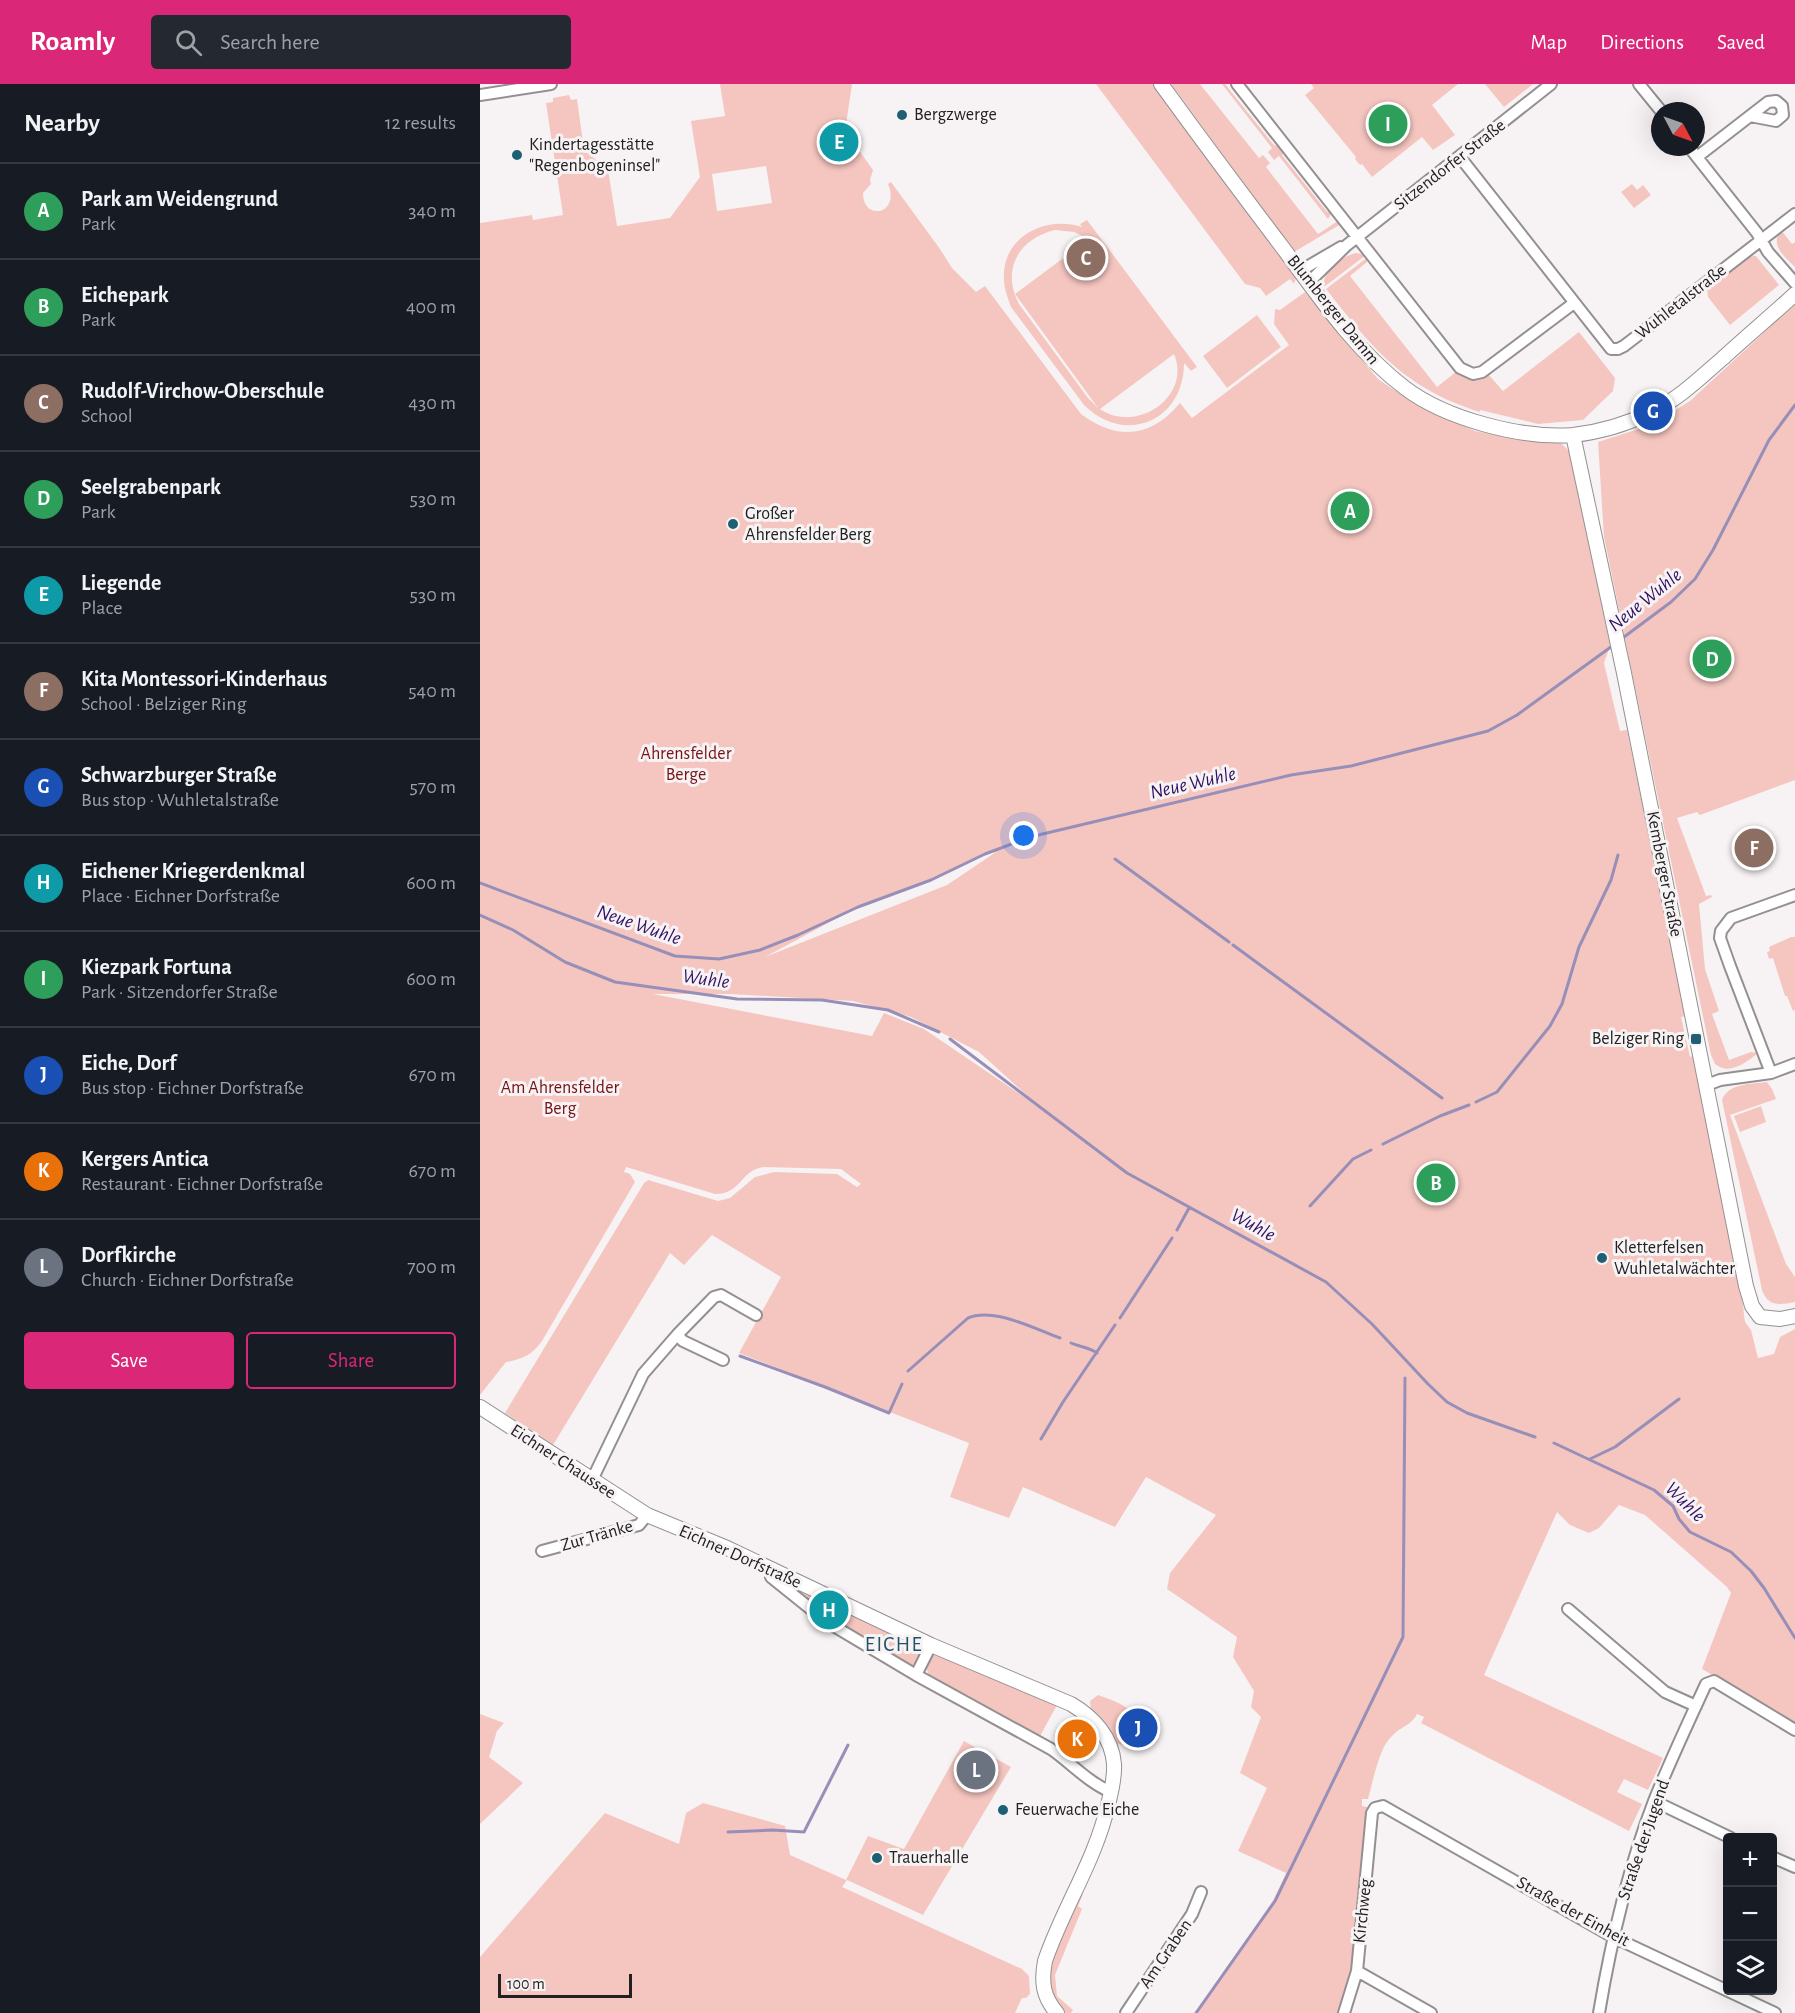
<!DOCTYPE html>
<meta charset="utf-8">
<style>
body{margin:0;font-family:"Alegreya Sans",sans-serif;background:#242831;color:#f1f3f6}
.controls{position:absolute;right:18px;bottom:18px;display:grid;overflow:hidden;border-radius:6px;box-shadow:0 6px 24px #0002}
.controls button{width:54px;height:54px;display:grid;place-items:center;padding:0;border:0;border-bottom:2px solid #363941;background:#171b24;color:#f1f3f6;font:30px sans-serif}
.compass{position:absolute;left:1171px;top:18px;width:54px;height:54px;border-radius:50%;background:#171b24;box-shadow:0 6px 24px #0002;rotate:131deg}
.scale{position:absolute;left:18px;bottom:15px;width:134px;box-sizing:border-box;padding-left:6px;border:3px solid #222122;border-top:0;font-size:16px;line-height:21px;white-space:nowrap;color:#222122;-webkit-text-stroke:4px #f7f3f5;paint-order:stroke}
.you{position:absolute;left:544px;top:752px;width:21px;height:21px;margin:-15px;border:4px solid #fff;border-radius:50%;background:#1a73e8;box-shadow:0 0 0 9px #1a73e833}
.badge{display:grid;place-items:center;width:39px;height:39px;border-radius:50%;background:#db2777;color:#fff;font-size:20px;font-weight:700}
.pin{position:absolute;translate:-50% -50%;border:3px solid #fff;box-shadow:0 2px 6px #0006}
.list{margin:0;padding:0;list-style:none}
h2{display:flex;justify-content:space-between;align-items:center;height:78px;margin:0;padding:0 24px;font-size:26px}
h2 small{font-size:20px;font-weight:400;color:#9ea1a6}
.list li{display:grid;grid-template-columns:39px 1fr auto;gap:18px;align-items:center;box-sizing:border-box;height:96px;padding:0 24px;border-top:2px solid #363941}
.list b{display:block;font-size:22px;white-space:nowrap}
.list p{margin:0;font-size:20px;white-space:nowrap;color:#9ea1a6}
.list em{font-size:20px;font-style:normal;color:#9ea1a6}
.actions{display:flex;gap:12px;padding:18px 24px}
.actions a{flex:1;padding:14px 0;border:2px solid #db2777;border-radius:6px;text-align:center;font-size:21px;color:#db2777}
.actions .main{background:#db2777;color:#fff}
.icon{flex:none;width:33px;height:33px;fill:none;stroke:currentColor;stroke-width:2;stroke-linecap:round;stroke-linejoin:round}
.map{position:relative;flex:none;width:1315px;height:1929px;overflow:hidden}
header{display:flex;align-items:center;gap:36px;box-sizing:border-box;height:84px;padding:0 30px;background:#db2777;color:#fff}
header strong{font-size:28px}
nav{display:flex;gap:33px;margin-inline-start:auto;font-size:21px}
.search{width:420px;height:54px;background:#242831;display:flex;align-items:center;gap:15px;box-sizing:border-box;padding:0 21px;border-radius:6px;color:#9ea1a6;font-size:22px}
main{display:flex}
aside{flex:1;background:#171b24}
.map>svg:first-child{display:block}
.green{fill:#f5c6c0;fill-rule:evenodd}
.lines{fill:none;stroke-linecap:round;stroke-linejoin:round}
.stream{stroke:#978fb8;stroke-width:3}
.minor-casing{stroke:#949092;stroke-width:14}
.secondary-casing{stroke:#949092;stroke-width:16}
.minor{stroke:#fff;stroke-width:10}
.secondary{stroke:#fff;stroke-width:14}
.poi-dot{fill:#1e5f74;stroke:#f7f3f5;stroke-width:2}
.labels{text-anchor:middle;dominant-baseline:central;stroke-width:6;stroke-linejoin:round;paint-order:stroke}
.poi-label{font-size:18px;fill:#222122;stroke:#f7f3f5;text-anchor:start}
.street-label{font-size:18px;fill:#222122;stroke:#f7f3f5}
.park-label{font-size:18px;fill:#751214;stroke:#f7f3f5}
.water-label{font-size:20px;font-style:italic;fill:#301163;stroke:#f7f3f5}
.quarter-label{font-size:21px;letter-spacing:1.5px;fill:#215364;stroke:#f7f3f5}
</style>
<header>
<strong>Roamly</strong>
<div class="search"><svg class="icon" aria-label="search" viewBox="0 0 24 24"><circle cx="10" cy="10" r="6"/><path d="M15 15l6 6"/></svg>Search here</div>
<nav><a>Map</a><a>Directions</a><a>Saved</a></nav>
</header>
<main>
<aside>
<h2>Nearby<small>12 results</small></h2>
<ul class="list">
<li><span class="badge" style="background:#2e9e5b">A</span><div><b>Park am Weidengrund</b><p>Park</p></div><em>340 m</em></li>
<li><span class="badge" style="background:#2e9e5b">B</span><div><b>Eichepark</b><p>Park</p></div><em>400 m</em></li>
<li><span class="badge" style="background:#8d6e63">C</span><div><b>Rudolf-Virchow-Oberschule</b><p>School</p></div><em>430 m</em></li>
<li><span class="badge" style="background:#2e9e5b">D</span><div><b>Seelgrabenpark</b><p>Park</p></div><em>530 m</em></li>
<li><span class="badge" style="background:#0f9aa8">E</span><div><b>Liegende</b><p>Place</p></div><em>530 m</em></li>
<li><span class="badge" style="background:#8d6e63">F</span><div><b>Kita Montessori-Kinderhaus</b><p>School · Belziger Ring</p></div><em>540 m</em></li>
<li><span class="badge" style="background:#1a4fb4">G</span><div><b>Schwarzburger Straße</b><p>Bus stop · Wuhletalstraße</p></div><em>570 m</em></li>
<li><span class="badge" style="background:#0f9aa8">H</span><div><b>Eichener Kriegerdenkmal</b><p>Place · Eichner Dorfstraße</p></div><em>600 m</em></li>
<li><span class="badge" style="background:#2e9e5b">I</span><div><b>Kiezpark Fortuna</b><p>Park · Sitzendorfer Straße</p></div><em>600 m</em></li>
<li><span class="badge" style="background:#1a4fb4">J</span><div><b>Eiche, Dorf</b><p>Bus stop · Eichner Dorfstraße</p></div><em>670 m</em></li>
<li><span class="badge" style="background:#e8710a">K</span><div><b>Kergers Antica</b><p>Restaurant · Eichner Dorfstraße</p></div><em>670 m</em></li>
<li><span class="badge" style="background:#6b7280">L</span><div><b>Dorfkirche</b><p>Church · Eichner Dorfstraße</p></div><em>700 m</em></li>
</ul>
<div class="actions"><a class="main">Save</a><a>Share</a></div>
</aside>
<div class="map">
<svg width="1315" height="1929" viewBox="0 0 1315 1929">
<rect width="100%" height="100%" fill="#f7f3f5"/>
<path class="green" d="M240,0h132l-7,47 28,39 -3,10 1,4 -8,9c0,29 38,21 25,-9l3,-2 49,67 12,19 24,24 9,-6 96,128c36,27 70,24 99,-11l12,15 97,-73 -15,-21 1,-15 5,1 25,-18 73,87 40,27 57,25 44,8 42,4 10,10 39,193 -6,17 16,68 7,-1 59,286 -5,1 9,40 3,-1 48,228 3,31 1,7 6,8 7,28 16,-4 6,-17 15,-8v394l-93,-54 29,-76 -4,-6 -82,-72 -26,-10 -20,23 -10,5 -19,-8 -13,-13 -73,163 179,83 -15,32 -24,-11 -7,13 25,12 -13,27 -208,-108 3,-6 -7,-3c-5,11 -17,13 -25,22 -13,11 -19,46 -24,63h-6v7l5,1 -14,160 -14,46h-144l79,-114 12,-26 -48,-22 29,-63 -27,-15 21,-56 -10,-10 3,-16 -21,-34 4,-20 -70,-48 3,-16 46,-58 -70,-38 -31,50 -92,-40 -14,31 -59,-21 19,-54 -230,-90 42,-76 -69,-42 -28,30 -14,-12 -117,192 -48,-32 139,-230 4,-3 70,21 12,-3 25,-21 19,-5 63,2 20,13 4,-3 -20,-15 -77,-2c-24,3 -22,27 -49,27l-89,-27 -2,5 6,2 5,8 -93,159c-10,14 -19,18 -36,21l-26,33v-1172l52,-8 1,5 30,-5 -17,-112 7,-1v-4l16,-3 2,5 6,-1 7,51 15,12 8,1 10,63 53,-8 30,-41 -9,-56 34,-5zM286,82l6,37 -55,8 -5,-37zM516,768l-49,33 -182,72 93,-50 73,-27 54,-26zM173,910h77l123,7 58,16 68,35 63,57 -118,-80 -40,-16 -12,23z
M616,0h57l143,194 -2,6 -4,-5 -24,17 -6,-8 -15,-4z
M691,0h29l59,74 4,-3 7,8 -4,4 52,67 20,-13 3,3 -47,28z
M742,0h3l48,60 2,2 4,-3 6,8 -3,4 45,57 4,-1v3l-3,5 -49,-63 -5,4 -6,-8 4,-4z
M831,0h147l-26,21 23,30 -22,15 -11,-13 -50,40 -10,-13 -2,1 -5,-6 1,-2 -51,-62 9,-7z
M1005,0h48l-29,23z
M1152,100l5,6 6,-5 8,10 -17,13 -13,-16z
M607,136l110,147 -6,4 -7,-8c0,58 -59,83 -100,42l-73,-98c-3,-9 -7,-18 -7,-27 -3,-43 41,-65 78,-53l-2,-3zM575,146l19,2 15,7 -74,55 83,114 -10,-10 -69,-94c-18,-34 -1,-65 36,-74zM694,270c18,43 -38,80 -74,55z
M1301,146l11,14 3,-2v25c-10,-10 -26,-22 -14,-37z
M876,169l10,2 -42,32c-3,-15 18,-31 32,-34z
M1273,172h3l23,29 -49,40 -22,-28 -1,-9 38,-30z
M888,173l-1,5 -17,14 87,111 20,-16 28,5 3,-2 15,17 76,-59 36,46 -2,13 -30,29 -45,4 -58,-14v2c-76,-24 -107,-63 -154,-123z
M1315,220v476l-95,35 -3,-3 -20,6 29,78 5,-1 1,2 -13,7 6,65 14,42 -7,3 17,46 22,-8 7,1c-11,9 -29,23 -43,11l-4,-9 -107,-518 -6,-95 53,-17 39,-24z
M777,231l24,32 -54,41 -24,-32z
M1311,853h4v73l-2,1 -6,-15h-2l-12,-38 -4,1 -2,-7 3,-1 -1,-4z
M1287,998l5,7 4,10 -46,16 56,149 9,13v25c-15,3 -27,5 -33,-12l-40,-190c6,-17 30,-16 45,-18z
M1281,1022l5,16 -26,10 -6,-16z
M303,1498l136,64c4,10 0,15 -6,23l-91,-56z
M453,1570h5l119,51 -17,31 -73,-41 -37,-18c-5,-8 -4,-16 3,-23z
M618,1611c26,9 59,22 24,50l-6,-2 -25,-33 -1,-9z
M0,1630l24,9 -7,8 -8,26 34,26 -43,41z
M484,1657l47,26 -88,148 -76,-35 -5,7 180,82 7,7 1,18 -4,4h-4l-7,15h-535v-56l125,-144 74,31 7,-31 17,-10 82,23 5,29 56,25 22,-44 36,13z
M600,1810h3l-5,12 4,3 -27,66 2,21 16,14 -2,3h-6c-35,-34 -1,-83 15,-119z"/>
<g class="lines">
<path class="stream" d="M1140,556l51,-38 24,-23 18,-29 56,-110 26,-35
M635,775l114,83
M0,799l195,73 44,3 41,-9 38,-15 60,-28 73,-27 54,-26 45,-17 261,-62 60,-9 137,-35 29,-16 98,-71
M0,831l33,15 52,32 50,20 122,17 85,1 66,10 51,22
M753,861l209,153
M470,955l177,134 199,109 46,42 56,60 19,18 20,11 68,24
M996,1018l21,-10 53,-66 12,-22 17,-57 32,-67 7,-25
M903,1060l57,-28 29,-11
M830,1122l43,-47 18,-9
M697,1146l12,-22
M640,1234l52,-80
M591,1259c9,4 18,4 26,10
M260,1272l85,31 64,26 13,-29
M428,1287l60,-53c26,-11 67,11 92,20
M561,1355l22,-37 52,-77
M1074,1359l100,47 19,16 6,13 11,13 41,20 20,19 13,17 31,50
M1110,1375l25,-12 64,-48
M248,1748l45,-2 31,2 44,-87
M716,1929l79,-112 128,-264 2,-259"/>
<g class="minor-casing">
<path id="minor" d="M757,0l223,284 13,6 9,-2 92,-69
M1159,0l22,27
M0,11l71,-11
M1209,63l68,86 11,19 27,31
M980,73l151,192h7l6,-3 171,-132
M1217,73l71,-55 8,-1 6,5 1,9 -7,6 -26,-5
M820,187l41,-24
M828,199l39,-38 204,-161
M1291,989l-41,-107 -10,-28 1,-7 10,-13 64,-23
M1227,1001l13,-5 51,-7 24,-9
M197,1251l6,6 40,19
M112,1396l51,-106 34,-39 37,-38 7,-2 35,20
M62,1467l97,-26 8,-10
M291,1493l56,45 89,53 135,74c20,14 38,34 60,43
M1088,1525l97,83 31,14
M436,1591l15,-30
M1174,1717l77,37
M1292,1773l23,10
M877,1887l74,42
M646,1929l66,-99 9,-22
M864,1929l13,-42 15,-158 3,-5 8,-2 230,131 162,76
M1119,1929c12,-72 29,-144 55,-212 16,-40 34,-78 52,-117l8,-3 81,49"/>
</g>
<g class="secondary-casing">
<path id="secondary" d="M681,0c40,55 81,110 122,164 37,50 72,102 122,140 41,31 117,51 168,47 27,-3 54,-11 78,-23 28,-13 50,-35 72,-54 24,-22 48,-42 72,-64
M1093,351l51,238 122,613 6,20 8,11 20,2 15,-3
M0,1323l167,108 80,33 204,97 140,59c22,13 41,33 43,60 1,14 -3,28 -6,41 -13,56 -45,103 -63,156 -4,21 -2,36 12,52"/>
</g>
<use href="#minor" class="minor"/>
<use href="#secondary" class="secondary"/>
</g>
<g class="poi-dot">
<circle cx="422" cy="31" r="6"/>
<circle cx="37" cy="71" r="6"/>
<circle cx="253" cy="440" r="6"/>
<rect x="1210" y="949" width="12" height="12" rx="3"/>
<circle cx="1122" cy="1174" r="6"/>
<circle cx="523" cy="1726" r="6"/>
<circle cx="397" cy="1774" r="6"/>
</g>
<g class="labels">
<g class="poi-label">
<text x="434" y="31">Bergzwerge</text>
<text x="49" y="61">Kindertagesstätte<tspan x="49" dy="21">"Regenbogeninsel"</tspan></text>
<text x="265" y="430">Großer<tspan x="265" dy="21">Ahrensfelder Berg</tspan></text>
<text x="1204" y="955" text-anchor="end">Belziger Ring</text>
<text x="1134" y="1164">Kletterfelsen<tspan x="1134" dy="21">Wuhletalwächter</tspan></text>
<text x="535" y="1726">Feuerwache Eiche</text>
<text x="409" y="1774">Trauerhalle</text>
</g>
<g class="street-label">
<text transform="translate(970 81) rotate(-38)">Sitzendorfer Straße</text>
<text transform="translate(1201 218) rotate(-38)">Wuhletalstraße</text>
<text transform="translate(853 226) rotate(51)">Blumberger Damm</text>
<text transform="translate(1184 790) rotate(79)">Kemberger Straße</text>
<text transform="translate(83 1378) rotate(33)">Eichner Chaussee</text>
<text transform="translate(117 1452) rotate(-16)">Zur Tränke</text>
<text transform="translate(260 1473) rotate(24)">Eichner Dorfstraße</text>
<text transform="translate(1164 1756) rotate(-71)">Straße der Jugend</text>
<text transform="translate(883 1827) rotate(-84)">Kirchweg</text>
<text transform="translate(1093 1828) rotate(29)">Straße der Einheit</text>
<text transform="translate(686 1870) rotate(-56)">Am Graben</text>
</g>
<g class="park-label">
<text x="206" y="670">Ahrensfelder<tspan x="206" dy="21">Berge</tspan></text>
<text x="80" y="1004">Am Ahrensfelder<tspan x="80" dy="21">Berg</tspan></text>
</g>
<g class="water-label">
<text transform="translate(1165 516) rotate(-39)">Neue Wuhle</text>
<text transform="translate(713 699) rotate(-13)">Neue Wuhle</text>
<text transform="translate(159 841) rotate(19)">Neue Wuhle</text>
<text transform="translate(226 895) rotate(8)">Wuhle</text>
<text transform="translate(773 1141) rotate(29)">Wuhle</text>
<text transform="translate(1205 1418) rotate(45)">Wuhle</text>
</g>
<g class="quarter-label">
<text x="414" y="1560">EICHE</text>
</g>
</g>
</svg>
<div class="controls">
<button>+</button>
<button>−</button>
<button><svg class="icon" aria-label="layers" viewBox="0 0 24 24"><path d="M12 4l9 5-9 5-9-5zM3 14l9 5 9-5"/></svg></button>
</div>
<svg class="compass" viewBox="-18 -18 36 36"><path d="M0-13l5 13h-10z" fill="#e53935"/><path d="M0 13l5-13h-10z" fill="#9ea1a6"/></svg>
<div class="scale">100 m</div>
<div class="you"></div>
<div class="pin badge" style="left:870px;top:427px;background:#2e9e5b">A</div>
<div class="pin badge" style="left:956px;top:1099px;background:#2e9e5b">B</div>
<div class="pin badge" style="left:606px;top:174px;background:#8d6e63">C</div>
<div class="pin badge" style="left:1232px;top:575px;background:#2e9e5b">D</div>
<div class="pin badge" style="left:359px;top:58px;background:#0f9aa8">E</div>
<div class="pin badge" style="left:1274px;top:764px;background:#8d6e63">F</div>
<div class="pin badge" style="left:1173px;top:327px;background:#1a4fb4">G</div>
<div class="pin badge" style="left:349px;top:1526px;background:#0f9aa8">H</div>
<div class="pin badge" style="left:908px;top:40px;background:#2e9e5b">I</div>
<div class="pin badge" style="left:658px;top:1644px;background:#1a4fb4">J</div>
<div class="pin badge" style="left:597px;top:1655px;background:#e8710a">K</div>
<div class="pin badge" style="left:496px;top:1686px;background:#6b7280">L</div>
</div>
</main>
